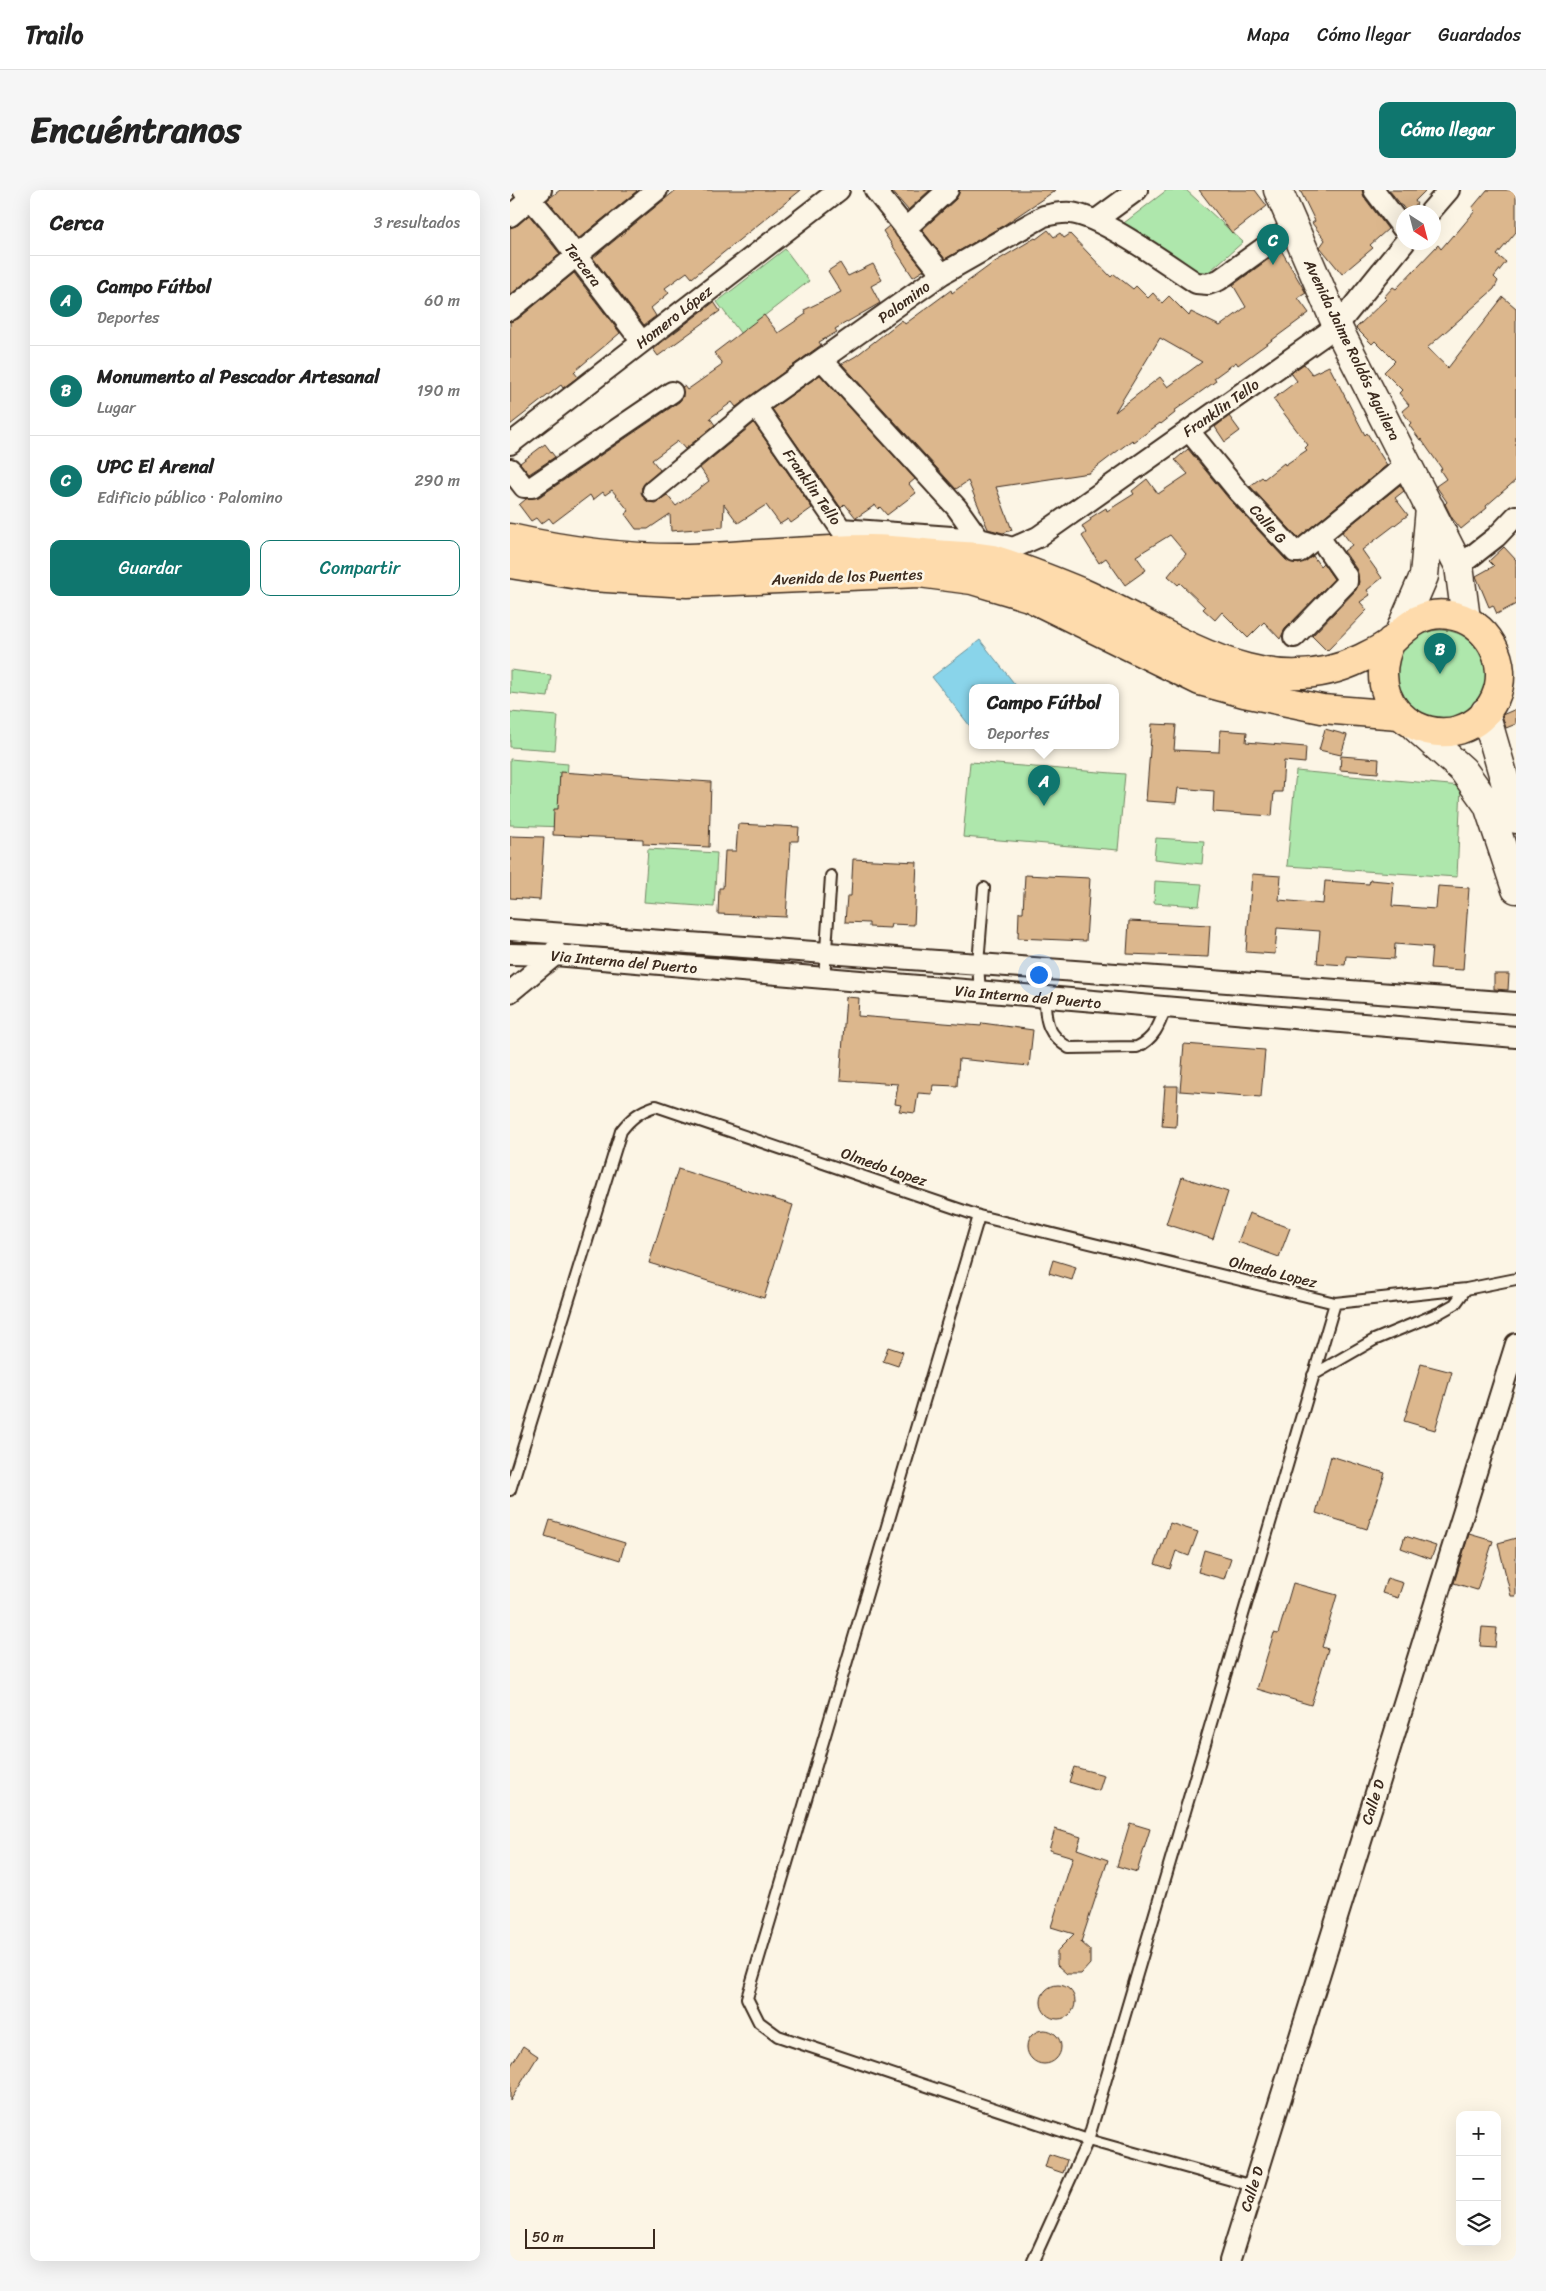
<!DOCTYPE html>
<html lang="es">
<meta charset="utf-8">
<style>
body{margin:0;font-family:Sriracha,sans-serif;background:#f6f6f6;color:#222}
.controls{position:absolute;right:15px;bottom:15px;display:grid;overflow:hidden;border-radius:10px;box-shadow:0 5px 20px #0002}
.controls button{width:45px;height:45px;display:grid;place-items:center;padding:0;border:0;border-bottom:1px solid #e0e0e0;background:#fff;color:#222;font:25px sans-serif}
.compass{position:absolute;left:886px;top:15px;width:45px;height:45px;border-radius:50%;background:#fff;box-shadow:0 5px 20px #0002;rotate:144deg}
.scale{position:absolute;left:15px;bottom:12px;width:130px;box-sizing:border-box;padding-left:5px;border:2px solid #3b2a1e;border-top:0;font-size:14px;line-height:18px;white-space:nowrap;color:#3b2a1e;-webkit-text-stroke:4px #fcf5e5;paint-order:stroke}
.you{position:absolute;left:528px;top:784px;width:18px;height:18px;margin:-12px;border:4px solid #fff;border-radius:50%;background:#1a73e8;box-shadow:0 0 0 8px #1a73e833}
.badge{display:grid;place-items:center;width:32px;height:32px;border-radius:50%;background:#0f766e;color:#fff;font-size:16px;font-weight:700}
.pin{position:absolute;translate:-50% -41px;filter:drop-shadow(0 1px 2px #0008)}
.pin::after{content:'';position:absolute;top:26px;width:18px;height:15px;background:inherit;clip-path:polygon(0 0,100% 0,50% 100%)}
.popup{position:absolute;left:459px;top:494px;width:150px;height:65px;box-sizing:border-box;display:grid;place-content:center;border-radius:10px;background:#fff;filter:drop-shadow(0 1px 4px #0005);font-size:16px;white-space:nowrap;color:#767676}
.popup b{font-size:19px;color:#222}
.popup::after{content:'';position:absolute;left:50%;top:100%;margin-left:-10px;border:10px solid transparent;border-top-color:#fff}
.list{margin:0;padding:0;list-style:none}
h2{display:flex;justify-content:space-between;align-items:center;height:65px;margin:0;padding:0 20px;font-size:21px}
h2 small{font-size:16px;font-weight:400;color:#767676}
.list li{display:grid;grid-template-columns:32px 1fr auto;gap:15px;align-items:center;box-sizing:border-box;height:90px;padding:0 20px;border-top:1px solid #e0e0e0}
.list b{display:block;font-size:19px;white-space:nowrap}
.list p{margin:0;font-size:16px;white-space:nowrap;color:#767676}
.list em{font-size:16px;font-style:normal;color:#767676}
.actions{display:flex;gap:10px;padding:15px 20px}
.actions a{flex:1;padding:11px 0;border:1px solid #0f766e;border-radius:10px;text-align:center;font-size:18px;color:#0f766e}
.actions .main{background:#0f766e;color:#fff}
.icon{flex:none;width:28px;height:28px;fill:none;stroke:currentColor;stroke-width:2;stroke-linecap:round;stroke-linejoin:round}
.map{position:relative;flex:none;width:1006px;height:2071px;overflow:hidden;border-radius:10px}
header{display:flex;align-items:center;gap:30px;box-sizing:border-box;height:70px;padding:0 25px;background:#fff;border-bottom:1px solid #e0e0e0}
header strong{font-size:24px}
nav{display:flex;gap:28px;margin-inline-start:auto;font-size:18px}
.intro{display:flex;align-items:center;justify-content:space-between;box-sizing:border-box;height:120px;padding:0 30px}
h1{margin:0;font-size:35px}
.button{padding:12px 22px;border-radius:10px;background:#0f766e;color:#fff;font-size:18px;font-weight:700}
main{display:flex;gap:30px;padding:0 30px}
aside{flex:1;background:#fff;border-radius:10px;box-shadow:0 5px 20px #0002}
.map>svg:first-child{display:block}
.green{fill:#aee7ac;stroke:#748865}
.water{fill:#89d4ea;stroke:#6a9098}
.building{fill:#dcb78d;stroke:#3b2a1e;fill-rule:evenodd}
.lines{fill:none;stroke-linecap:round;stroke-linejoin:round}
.lane-casing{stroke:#3b2a1e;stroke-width:14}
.street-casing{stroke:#3b2a1e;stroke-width:24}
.secondary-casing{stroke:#3b2a1e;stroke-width:31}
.primary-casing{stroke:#3b2a1e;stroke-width:31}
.lane{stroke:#fcf5e5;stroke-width:10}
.street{stroke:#fcf5e5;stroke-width:20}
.secondary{stroke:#fcf5e5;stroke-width:28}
.primary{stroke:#fedbac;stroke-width:28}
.labels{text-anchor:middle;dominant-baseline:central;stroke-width:5;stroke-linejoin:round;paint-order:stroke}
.street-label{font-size:15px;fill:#3b2a1e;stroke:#fcf5e5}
</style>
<header>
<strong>Trailo</strong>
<nav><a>Mapa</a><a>Cómo llegar</a><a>Guardados</a></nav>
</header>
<div class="intro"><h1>Encuéntranos</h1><a class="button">Cómo llegar</a></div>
<main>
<aside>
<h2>Cerca<small>3 resultados</small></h2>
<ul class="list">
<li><span class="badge">A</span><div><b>Campo Fútbol</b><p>Deportes</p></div><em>60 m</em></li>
<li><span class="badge">B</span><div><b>Monumento al Pescador Artesanal</b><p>Lugar</p></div><em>190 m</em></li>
<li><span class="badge">C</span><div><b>UPC El Arenal</b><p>Edificio público · Palomino</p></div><em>290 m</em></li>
</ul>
<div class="actions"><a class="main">Guardar</a><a>Compartir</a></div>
</aside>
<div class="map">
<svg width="1006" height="2071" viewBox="0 0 1006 2071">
<rect width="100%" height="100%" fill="#fcf5e5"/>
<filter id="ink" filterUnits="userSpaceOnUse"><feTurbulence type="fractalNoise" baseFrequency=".02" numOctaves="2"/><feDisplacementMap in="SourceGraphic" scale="10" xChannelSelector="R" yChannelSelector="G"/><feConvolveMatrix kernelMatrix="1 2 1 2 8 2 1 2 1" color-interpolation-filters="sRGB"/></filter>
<g filter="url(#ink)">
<path class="green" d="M657,0h19l57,52 -40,35 -83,-51z
M275,59l24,32 -68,53 -24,-32z
M886 485a45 45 0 1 1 90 0a45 45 0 1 1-90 0Z
M0,480l41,5 -3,22 -38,-4z
M0,522l48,4 -3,34 -45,-3z
M0,569l58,5 -5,63 -53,-2z
M460,572l155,12 -7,76 -155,-13z
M786,581l165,15 -4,91 -170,-11z
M646,648l48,3 -2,23 -48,-5z
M138,659l69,4 -3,54 -70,-5z
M645,691l47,3 -3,22 -45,-3z"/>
<path class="water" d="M470,450l37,47h-44v43l-41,-53z"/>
<path class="building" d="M50,0h76l1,1 -59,48 -31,-39z
M166,0h125l-109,88 -5,-6 -22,16 4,5 -18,15 5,8 -12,9 -51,-67z
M381,0h39l-22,20z
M450,0h96l-52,35 -59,34 -23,-29 34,-31z
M689,0h56l12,16 -35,27z
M790,0h62l2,7 24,32 -18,16 3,3 -31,26 -22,-27 5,-7 -13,-17 3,-2z
M879,0h37l-11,11 2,3 -10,8z
M977,0h29v42l-19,23 9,7 -12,15 4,4 -4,8 -67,59 21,20 55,-71 13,11v172l-30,26 1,2 -26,21 -9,-11 -7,-14 2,-2 -11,-16 10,-7 -6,-9 2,-1 -21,-30 -1,1 -11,-15 2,-2 -9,-12 7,-6 -10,-12 3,-3 -18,-18 11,-11 -20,-20 -3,3 -16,-16 30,-29 -2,-2 9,-10 3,2 42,-44 3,4 12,-14 1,1 21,-25 -3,-3z
M19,25l31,39 -50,41v-67l8,-3z
M379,36l35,44 -11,7 -30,-46z
M538,40l6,7 6,-4 4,5 6,-4 41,43 3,-3 19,15 3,-3 12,12 5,-5 9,10 7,-7 20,20 2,-4 29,14 26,-19 -13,-22 48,-35 25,43 -8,5 11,15 -71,52 -2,-3 -22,16 2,3 -42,30 1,2 -14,11 -1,-1 -26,19 -2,-2 -43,33 -93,14 16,43 -9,3 -15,-4 -20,-48 -12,8 -114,-125 14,-8 46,-36 3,4 46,-34 1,3 41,-30 42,-25 1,1zM650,148l42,24 -34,25 -8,-10 -45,35z
M330,73l8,13 25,-12 9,16 -11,6 9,17 -45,26 2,3 -18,10 2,3 -85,62 -4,-5 -22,16 5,7 -30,24 -7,-8 -26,19 8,10 -18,17 -1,6 7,9 7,1 12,-8 9,11 33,-25 -9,-13 54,-45 58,85 -21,15 -3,-4 -8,5 -14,-19 -28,18 -14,-19 -1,23 -52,4 -1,-17 -22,15h-12l-11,-15 4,-3 -17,-21 -7,5 -2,-3 -10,8 -3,-5 -37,28 -4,-5 -8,6 -5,-6 -5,3 -12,-16 7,-6 13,-2 140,-95 4,-5 -1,-10 2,-1 3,4 34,-24 1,-4 -8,-9 50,-38 14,18 28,-19 -2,-4 37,-18 -13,-21z
M64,83l46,60 -44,37 -2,2 4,5 -15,11 -2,-3 -51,40v-103l8,-3z
M204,112l6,9 -62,45 -5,-7z
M794,174l8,10 17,-8 36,69 2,-2 20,32 -89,73 -48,-52 12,-9 2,2 20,-16 1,2 22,-15 -2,-2 3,-3 -35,-46 24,-18 -6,-8z
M310,185l95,104 -6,5 7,9 -29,22 -7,-8 -2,2 -3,-4 -19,13 -11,-14 -4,4 -69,-99z
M719,226l11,15 -15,11 -10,-15z
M35,254l10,13 -26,17 -9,-11z
M678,259l41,50 57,61 13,4 14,-8 7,10 3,-3 11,16 -49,50 -5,10 -16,-17 -16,16 -26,-26 -7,8 -12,-11 2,-2 -25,-24 -2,2 -10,-9 18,-22 -16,-19 -34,21 10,14 -21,15 -19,-27 -7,5 -17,-27 4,-3 -4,-7 9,-6 -1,-2 16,-10 1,3 27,-17 -2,-3 15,-12 11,15 30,-20 -13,-14z
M890,295l4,6 -9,7 13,17 -46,35 20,28 -15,12 3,5 -10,7 7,8 -40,41 -15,-15 44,-46 3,-8 -2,-12 -13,-19 8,-6 -10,-13z
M994,357l12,13v44l-19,10 -4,-9 -4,2 -13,-31 18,-10 -5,-5z
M1006,519v15l-10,4 -4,-13z
M642,534l24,1 -2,25 45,2 1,-22 27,2 -1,10 60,5 -1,16 -21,-2 -2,31h-8l-2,24 -59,-4 1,-21 -36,-3 -2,15 -30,-2z
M815,539l22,6 -6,20 -22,-5z
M831,566l38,3 -1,14 -38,-3z
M50,582l151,10 -2,65 -66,-3v-5l-90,-4 1,-26h4z
M228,634l61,3 -1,14h-7l-5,76 -68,-3 1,-26h4l2,-37h11z
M0,646l34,1 -4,63 -30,-2z
M343,669l64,3 -3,63 -23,-1 -1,4 -21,-1v-4l-24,-1 2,-26h4z
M742,684l29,2 -2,24 44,4 2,-23 44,3 1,-4 24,2 -2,24 44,3 2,-23 31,2 -6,82 -33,-2 2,-21 -37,-3 -1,15 -48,-3 -1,9 -28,-2 3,-32 -43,-3 -2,26 -29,-2z
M515,685l65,3 -4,63 -68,-3 1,-26h4z
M619,731l81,4 -2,32 -81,-3z
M984,784h15l-1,16 -14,-1z
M336,807l13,1 -1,18 123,10 1,-3 51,7 -4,36 -70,-7 -2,27 -24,-1 -1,9 -14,-1 -3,20 -16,-2 2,-6 -6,-1 3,-20 -58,-4z
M674,854l81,6 -4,47 -81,-6z
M655,896h13l-2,41 -14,-1z
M168,979l115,36 -29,93 -115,-35z
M672,987l46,15 -15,47 -47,-15z
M739,1023l41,15 -11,29 -41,-15z
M543,1070l23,7 -4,13 -23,-7z
M378,1157l15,5 -5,14 -15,-5z
M911,1174l31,8 -17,58 -31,-9z
M821,1266l54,17 -18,56 -51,-16z
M40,1330l75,23 -5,17 -75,-24z
M660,1333l28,9 -9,24 -13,-5 -6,18 -15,-5z
M959,1344l24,7 -16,49 -23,-7z
M895,1346l31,10 -5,13 -30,-11z
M1006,1348v58h-5l-13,-53z
M694,1360l27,8 -7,21 -26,-7z
M877,1388l16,5 -5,15 -16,-5z
M783,1393l44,12 -15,52 6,2 -17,56 -54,-16 17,-56 4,1z
M972,1437l15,1 -2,19 -15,-1z
M564,1577l30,8 -5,16 -30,-9z
M620,1633l20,6 -13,43 -20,-6z
M545,1639l26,8 -4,12 31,11 -27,82 9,8v14l-9,10h-14l-10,-9v-14l17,-17 -23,-7 22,-70 -24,-7z
M531 1812a17 17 0 1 1 34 0a17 17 0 1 1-34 0Z
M517 1857a17 17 0 1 1 34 0a17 17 0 1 1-34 0Z
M13,1856l15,10 -28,45v-34z
M539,1964l18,6 -4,13 -18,-6z"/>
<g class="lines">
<g class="lane-casing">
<path id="lane" d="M314,789l7,-103
M470,803l-2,-29 6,-76
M535,809c0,23 3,36 24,49l68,-1c17,-8 22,-21 28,-38
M469,1026l-232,782 12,24 19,14 310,104 165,46
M803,1185l61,-35 65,-27 16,-9 11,-15
M0,1300l111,-359c10,-13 19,-20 35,-25l323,110 356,87 131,-14 50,-10
M523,2071l55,-121 247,-837"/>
</g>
<g class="street-casing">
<path id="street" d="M13,0l30,35 89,117
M365,0l67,84
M864,0l30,40
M920,22l19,-22
M0,26l31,-26
M586,30l41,-30
M395,39l43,-39
M0,120l147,-120
M313,171l134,147 22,31 34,9 25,-11 299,-211 68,-84
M246,216l85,123 138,10
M679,241l49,60 57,61h4l108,-88
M0,254l329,-254
M0,279l14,18h8l140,-95
M143,301l103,-85 186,-132 102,-58c9,-2 18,-4 27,-3 32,4 96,51 125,70l12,1 11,-4 75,-54
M949,376l37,-29 20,-21
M784,447l53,-55v-5l-28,-40
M0,740l1006,73
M0,764l45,1 961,82
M0,802l45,-37v-5
M720,2071l286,-917"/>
</g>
<g class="secondary-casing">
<path id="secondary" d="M768,0l59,136 122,240 7,53
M890,441l24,-55 6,-68
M975,522l31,107
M905,537l48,43 25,35 28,84"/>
</g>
<g class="primary-casing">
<path id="primary" d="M0,348c58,13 120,21 179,20 60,-2 121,-9 181,-9 21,0 43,3 64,5 19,2 40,1 58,5 30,9 62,22 91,34 86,38 179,114 277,66 10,-5 24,-11 33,-19 16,-16 32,-29 56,-25 38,5 62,48 46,83 -33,69 -142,25 -104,-57
M0,374l81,13 96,6 232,-10 53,7 57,17 171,84 44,12 78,16 77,6"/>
</g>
<use href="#lane" class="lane"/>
<use href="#street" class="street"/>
<use href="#secondary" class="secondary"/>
<use href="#primary" class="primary"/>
</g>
</g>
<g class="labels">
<g class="street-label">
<text transform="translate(73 75) rotate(53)">Tercera</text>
<text transform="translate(394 112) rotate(-36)">Palomino</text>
<text transform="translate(164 127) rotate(-38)">Homero López</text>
<text transform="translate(842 160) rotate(64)">Avenida Jaime Roldós Aguilera</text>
<text transform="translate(711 218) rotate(-35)">Franklin Tello</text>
<text transform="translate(302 297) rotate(55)">Franklin Tello</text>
<text transform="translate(758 334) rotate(48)">Calle G</text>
<text transform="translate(337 387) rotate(-2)">Avenida de los Puentes</text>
<text transform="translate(114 772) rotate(5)">Via Interna del Puerto</text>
<text transform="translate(518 807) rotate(5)">Via Interna del Puerto</text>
<text transform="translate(374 977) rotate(19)">Olmedo Lopez</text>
<text transform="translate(763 1082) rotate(14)">Olmedo Lopez</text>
<text transform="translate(863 1612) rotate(-73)">Calle D</text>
<text transform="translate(742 1999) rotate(-73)">Calle D</text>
</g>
</g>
</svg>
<div class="controls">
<button>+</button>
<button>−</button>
<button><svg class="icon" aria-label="layers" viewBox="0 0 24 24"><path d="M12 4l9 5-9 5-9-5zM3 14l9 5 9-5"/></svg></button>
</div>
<svg class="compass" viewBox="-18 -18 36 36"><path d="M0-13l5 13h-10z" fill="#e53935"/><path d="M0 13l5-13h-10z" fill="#767676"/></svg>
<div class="scale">50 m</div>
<div class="you"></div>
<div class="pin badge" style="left:534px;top:616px">A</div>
<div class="popup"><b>Campo Fútbol</b>Deportes</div>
<div class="pin badge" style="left:930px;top:484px">B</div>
<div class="pin badge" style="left:763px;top:75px">C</div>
</div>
</main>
